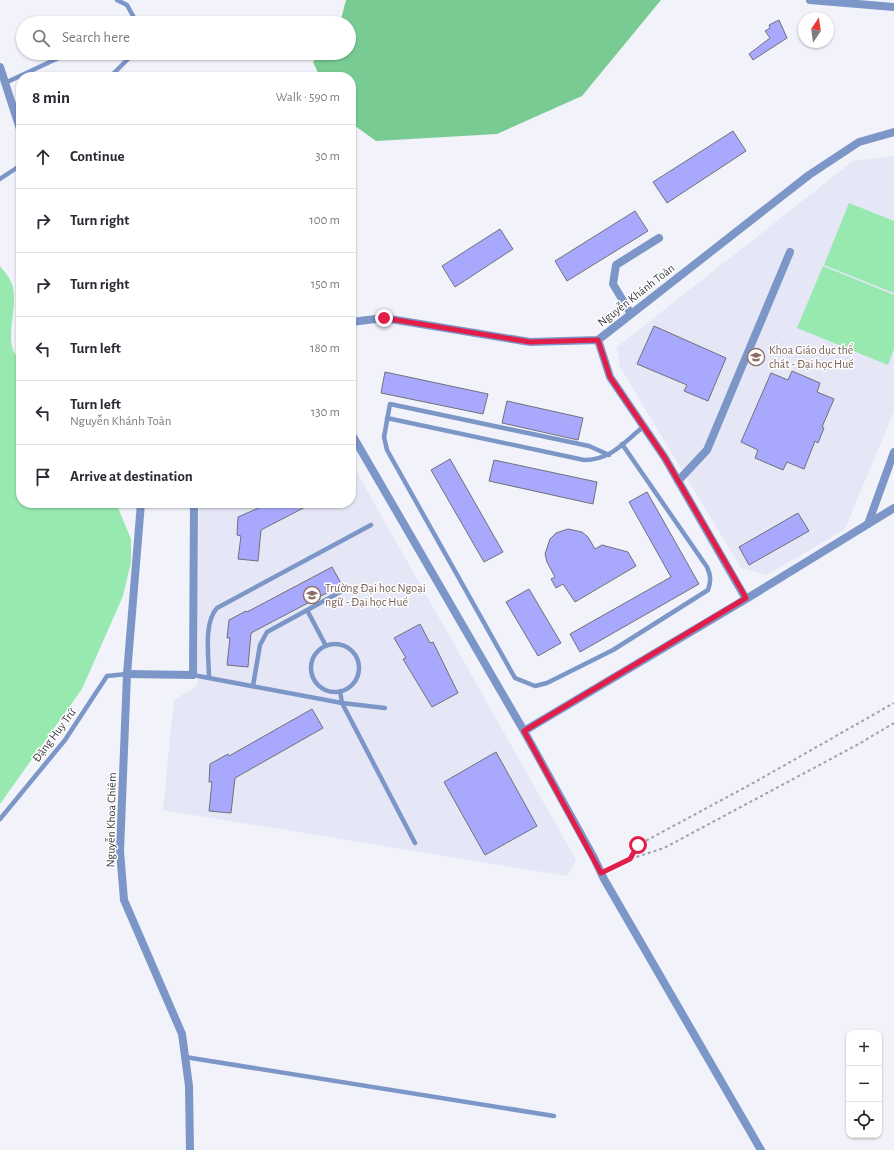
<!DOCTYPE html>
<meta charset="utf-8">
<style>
body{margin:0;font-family:"Alegreya Sans",sans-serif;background:#f2f2f3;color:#2b2b33}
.controls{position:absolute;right:12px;bottom:12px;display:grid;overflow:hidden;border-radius:8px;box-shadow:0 1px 3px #0004}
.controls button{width:36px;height:36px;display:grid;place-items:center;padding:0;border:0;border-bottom:1px solid #e1e1e2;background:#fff;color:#2b2b33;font:20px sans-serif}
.compass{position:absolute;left:798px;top:12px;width:36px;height:36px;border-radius:50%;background:#fff;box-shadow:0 1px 3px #0004;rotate:13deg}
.stop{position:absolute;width:12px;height:12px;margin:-9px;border:3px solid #e11d48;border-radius:50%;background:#fff}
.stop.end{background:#e11d48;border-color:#fff;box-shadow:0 1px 4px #0008}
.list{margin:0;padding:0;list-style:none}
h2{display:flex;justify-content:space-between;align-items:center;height:52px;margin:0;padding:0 16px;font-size:17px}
h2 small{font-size:13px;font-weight:400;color:#7c7c81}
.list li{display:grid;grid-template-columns:26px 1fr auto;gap:12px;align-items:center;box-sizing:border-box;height:64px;padding:0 16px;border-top:1px solid #e1e1e2}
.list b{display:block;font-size:15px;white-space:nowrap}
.list p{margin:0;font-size:13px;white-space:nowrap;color:#7c7c81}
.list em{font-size:13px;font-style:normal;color:#7c7c81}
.icon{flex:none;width:22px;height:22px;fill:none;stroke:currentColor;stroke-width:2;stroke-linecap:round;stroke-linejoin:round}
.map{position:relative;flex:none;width:894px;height:1150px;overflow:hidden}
.search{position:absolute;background:#fff;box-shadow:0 1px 3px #0004;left:16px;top:16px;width:340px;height:44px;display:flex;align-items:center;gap:10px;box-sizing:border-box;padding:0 14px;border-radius:22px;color:#7c7c81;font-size:15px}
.panel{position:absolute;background:#fff;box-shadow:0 1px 3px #0004;left:16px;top:72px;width:340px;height:436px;border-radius:16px}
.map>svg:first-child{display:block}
.built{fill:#e5e6f6}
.green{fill:#98e9b0}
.forest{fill:#78cc93}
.building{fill:#a8a9fc;stroke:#707178}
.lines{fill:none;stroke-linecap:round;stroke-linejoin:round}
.path{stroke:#a0a1a7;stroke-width:2;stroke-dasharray:3 3;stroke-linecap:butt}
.service{stroke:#7c96c8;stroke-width:4.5}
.minor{stroke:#7c96c8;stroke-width:8}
.tertiary{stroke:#7c96c8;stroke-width:8}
.route{stroke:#e11d48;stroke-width:5}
.labels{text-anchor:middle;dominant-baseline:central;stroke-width:3;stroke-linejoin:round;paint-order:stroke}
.street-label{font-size:12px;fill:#3a3b3e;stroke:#fff}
.education-label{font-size:12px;fill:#785e54;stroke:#fff;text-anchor:start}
</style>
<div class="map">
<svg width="894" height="1150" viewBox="0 0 894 1150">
<rect width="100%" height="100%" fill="#f1f2fa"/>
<path class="built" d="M894,156v255l-49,118 -78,46 -26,-7 -121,-201 -3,-20 236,-186z
M351,462l225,398 -9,16 -404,-66 11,-110 23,-14 2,-183h152z"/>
<path class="green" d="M849,203l45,18v72l-70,-28z
M0,266c4,5 10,12 12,18 8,24 -12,62 9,76v143h95l15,36v23l-8,34 -41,93 -82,115z
M823,266l71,29v54l-6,16 -91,-37z"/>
<path class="forest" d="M346,0h315l-79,96 -85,38 -121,7 -25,-18v-46h-31l-7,-15 9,-9h27v-30h-9z"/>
<path class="building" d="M779,20l8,18 -34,22 -4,-6 21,-16 -5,-7 5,-3 -1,-3z
M733,131l13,20 -79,52 -14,-21z
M635,211l13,20 -81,50 -12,-20z
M500,229l13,20 -58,38 -13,-21z
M654,326l72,32 -18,43 -24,-10 3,-6 -50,-21z
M792,371l28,12 -3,9 17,7 -12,28 2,1 -6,15 -3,-2 -11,28 -17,-7 -4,8 -28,-12 3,-8 -17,-8 30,-69 17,7z
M385,372l103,22 -5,20 -102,-21z
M507,401l76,17 -5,22 -76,-17z
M450,459l53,93 -19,10 -53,-92z
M494,460l103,22 -4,22 -104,-23z
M647,492l52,92 -119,68 -10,-18 101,-57 -42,-75z
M270,503h43l-52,27 -3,31 -20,-2 3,-23 -4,-1 1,-18z
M798,513l11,18 -60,34 -10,-18z
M568,529l14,3 6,5 7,12 7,-4 26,7 8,14 -61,36 -12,-18 -7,4 -5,-9 4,-2 -8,-15 -2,-8 5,-15 6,-6z
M332,567l10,18 -91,48 -3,34 -21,-2 3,-27h-3l2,-18 17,-9 1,1z
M529,589l32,54 -23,13 -32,-54z
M420,624l10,19 3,-1 25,51 -26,14 -29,-48 3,-1 -12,-20z
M312,709l11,19 -88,50 -4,35 -22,-2 3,-29h-3l1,-18 18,-10 1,2z
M496,752l41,74 -52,29 -41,-73z"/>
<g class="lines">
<path class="path" d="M631,858l7,-13 117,-63 139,-79
M609,869l21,-10 34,-11 193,-103 37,-22"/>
<path class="service" d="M117,0l10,5 10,18
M110,77l24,-24
M5,83l64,-30
M0,179l21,-14
M387,418l197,42c27,0 39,-17 59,-33
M609,455l-20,-9 -199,-42 -6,33 3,13 128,228 20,8 12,-3 66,-33 95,-60c3,-9 3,-14 -1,-23l-85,-123
M307,610l19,36
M311 668a24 24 0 1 1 48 0a24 24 0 1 1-48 0Z
M193,675l149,28 43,5
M209,678c0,-20 -6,-55 8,-70l154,-83
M253,686l7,-41 7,-13 75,-41
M340,691l2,12 73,140
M0,819l65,-79 42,-64 20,-2
M185,1057l369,59"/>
<path class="minor" d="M810,0l84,7
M631,314l-18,-30 3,-19 43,-27
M351,322l33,-4 146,24 68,-2 211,-165 50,-33 35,-10
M598,340l12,37 55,81 81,141
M351,433l173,298 70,127 10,21 157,271
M678,481l29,-31 83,-198
M127,674l66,1 1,-172
M524,731l222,-132 148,-91"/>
<path class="tertiary" d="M0,67l21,65
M141,503l-14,171 -7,177 4,49 58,134 7,52 1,64
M868,524l26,-72"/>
</g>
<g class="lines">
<path class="route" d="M384,318l146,24 68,-2 12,37 55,81 81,140 -222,133 77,142 29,-14 8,-14"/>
</g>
<defs>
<g id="university-ring" transform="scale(0.9)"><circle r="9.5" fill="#fff" stroke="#8d6e63" stroke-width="1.5"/><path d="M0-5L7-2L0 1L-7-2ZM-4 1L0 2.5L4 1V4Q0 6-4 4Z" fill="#8d6e63"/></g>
</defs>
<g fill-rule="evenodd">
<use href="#university-ring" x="756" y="357"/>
<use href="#university-ring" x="312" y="595"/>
</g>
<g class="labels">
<g class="street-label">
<text transform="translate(636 295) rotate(-38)">Nguyễn Khánh Toàn</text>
<text transform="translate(54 735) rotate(-53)">Đặng Huy Trứ</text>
<text transform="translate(111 820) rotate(-89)">Nguyễn Khoa Chiêm</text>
</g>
<g class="education-label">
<text x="769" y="350">Khoa Giáo dục thể<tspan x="769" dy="14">chất - Đại học Huế</tspan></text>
<text x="325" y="588">Trường Đại học Ngoại<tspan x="325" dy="14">ngữ - Đại học Huế</tspan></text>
</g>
</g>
</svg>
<div class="controls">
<button>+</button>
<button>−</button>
<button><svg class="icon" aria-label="locate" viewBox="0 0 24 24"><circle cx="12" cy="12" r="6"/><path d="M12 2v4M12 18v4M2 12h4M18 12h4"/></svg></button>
</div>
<svg class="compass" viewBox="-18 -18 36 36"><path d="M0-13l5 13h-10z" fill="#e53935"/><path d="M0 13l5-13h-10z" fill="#7c7c81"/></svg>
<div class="stop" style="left:638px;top:845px"></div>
<div class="stop end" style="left:384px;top:318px"></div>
<div class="search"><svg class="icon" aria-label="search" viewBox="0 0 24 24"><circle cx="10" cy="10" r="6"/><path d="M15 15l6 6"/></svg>Search here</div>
<section class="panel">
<h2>8 min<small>Walk · 590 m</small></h2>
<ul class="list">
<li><svg class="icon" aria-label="ahead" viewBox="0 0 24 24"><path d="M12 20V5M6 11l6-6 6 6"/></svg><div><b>Continue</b></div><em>30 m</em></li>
<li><svg class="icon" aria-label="right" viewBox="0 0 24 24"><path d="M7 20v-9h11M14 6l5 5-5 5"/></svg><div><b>Turn right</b></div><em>100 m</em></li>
<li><svg class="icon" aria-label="right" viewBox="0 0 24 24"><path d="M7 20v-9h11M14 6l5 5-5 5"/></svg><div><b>Turn right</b></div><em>150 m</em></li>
<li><svg class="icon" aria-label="left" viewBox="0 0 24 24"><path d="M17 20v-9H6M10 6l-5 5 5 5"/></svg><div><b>Turn left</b></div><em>180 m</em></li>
<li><svg class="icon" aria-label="left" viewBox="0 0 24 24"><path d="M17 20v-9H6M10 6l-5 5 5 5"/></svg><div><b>Turn left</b><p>Nguyễn Khánh Toàn</p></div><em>130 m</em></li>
<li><svg class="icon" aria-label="arrive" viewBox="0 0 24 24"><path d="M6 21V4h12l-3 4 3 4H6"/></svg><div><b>Arrive at destination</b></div></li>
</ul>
</section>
</div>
